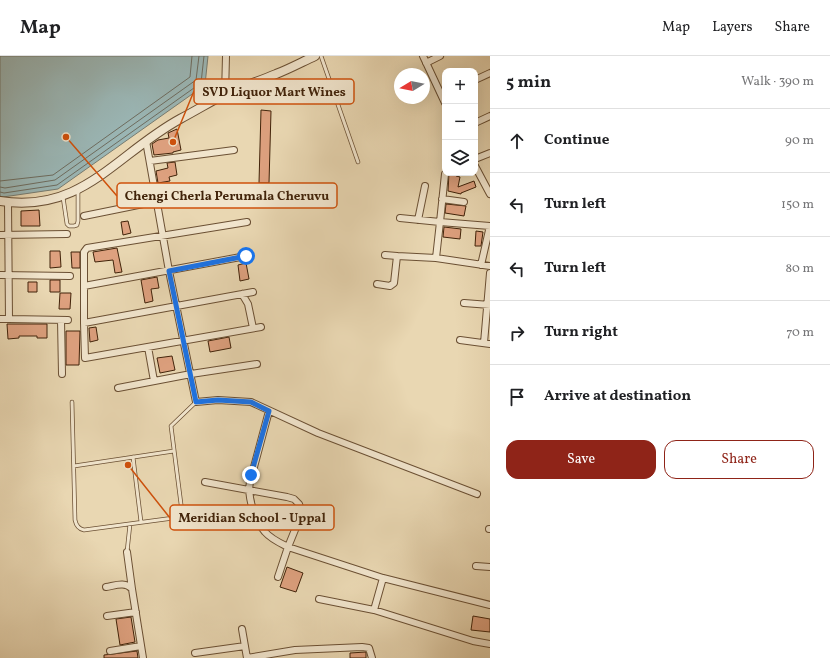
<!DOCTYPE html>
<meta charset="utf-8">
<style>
body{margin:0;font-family:Vollkorn,serif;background:#f2f2f2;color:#202124}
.controls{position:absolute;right:12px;top:12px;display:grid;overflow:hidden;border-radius:8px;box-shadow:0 4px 16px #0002}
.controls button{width:36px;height:36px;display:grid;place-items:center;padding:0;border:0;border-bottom:1px solid #e0e0e0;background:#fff;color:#202124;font:20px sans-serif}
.compass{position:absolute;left:394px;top:12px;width:36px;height:36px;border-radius:50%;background:#fff;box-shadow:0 4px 16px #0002;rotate:260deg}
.stop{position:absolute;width:12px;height:12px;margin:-9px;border:3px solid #1a73e8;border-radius:50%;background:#fff}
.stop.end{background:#1a73e8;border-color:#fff;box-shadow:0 1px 4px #0008}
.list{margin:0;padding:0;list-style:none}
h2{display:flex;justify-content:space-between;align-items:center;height:52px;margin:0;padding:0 16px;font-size:17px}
h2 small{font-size:13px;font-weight:400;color:#757577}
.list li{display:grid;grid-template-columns:26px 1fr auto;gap:12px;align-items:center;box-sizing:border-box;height:64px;padding:0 16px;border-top:1px solid #e0e0e0}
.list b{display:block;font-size:15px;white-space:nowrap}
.list em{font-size:13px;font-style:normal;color:#757577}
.actions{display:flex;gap:8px;padding:12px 16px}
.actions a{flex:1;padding:9px 0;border:1px solid #8f2418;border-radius:12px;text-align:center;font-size:14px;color:#8f2418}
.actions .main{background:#8f2418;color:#fff}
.icon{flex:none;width:22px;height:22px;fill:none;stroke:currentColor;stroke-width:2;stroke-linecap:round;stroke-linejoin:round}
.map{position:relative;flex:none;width:490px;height:602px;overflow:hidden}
header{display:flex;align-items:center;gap:24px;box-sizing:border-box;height:56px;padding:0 20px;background:#fff;border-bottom:1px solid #e0e0e0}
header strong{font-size:19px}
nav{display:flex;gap:22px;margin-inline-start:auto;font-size:14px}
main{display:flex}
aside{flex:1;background:#fff}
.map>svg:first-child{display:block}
.water{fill:#9bb7b6;stroke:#777c71}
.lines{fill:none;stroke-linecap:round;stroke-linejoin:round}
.shore{stroke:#6e6d60;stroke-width:1}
.building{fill:#dea17f;stroke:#41230a}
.service-casing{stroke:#6b5034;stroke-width:4.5}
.minor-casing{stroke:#6b5034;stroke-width:8}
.tertiary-casing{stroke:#6b5034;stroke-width:10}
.service{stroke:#f1e5cd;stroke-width:3}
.minor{stroke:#f1e5cd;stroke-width:6}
.tertiary{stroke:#f1e5cd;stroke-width:8}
.route{stroke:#1a73e8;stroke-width:5}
.leader{fill:none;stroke:#cf510c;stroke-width:1.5}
.callout-dot{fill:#cf510c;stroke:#f1e5cd;stroke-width:1.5}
.callout{fill:#f1e5cd;stroke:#cf510c;stroke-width:1.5}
.callout-label{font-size:13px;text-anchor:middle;font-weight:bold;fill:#41230a}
</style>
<header>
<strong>Map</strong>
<nav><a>Map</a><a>Layers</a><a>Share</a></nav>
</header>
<main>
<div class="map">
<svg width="490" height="602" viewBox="0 0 490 602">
<rect width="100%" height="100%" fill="#e9d7b2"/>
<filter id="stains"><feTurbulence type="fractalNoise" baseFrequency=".005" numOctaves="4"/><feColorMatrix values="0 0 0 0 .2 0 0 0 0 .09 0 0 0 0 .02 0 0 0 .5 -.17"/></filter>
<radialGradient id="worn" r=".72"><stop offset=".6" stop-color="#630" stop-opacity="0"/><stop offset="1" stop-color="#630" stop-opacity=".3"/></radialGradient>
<path class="water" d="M0,0h208l-3,29 -147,104 -55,8 -3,-1z"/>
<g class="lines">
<path class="shore" d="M0,125l53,-6 137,-98 2,-21
M0,131l5,1 50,-8 141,-100 3,-24
M0,136l4,1 53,-8 144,-102 3,-27"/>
</g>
<path class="building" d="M261,54l10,1 -2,72h-10z
M177,73l4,21 -8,2v1l-19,2 -2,-11 6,-4 11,-2 -1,-5z
M175,106l2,13 -8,2 1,4 -12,2 -2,-12 12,-3 -1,-5z
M449,117h8l-1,3 4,1 -2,10 16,-6 2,6 -15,6v1l-13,-3z
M446,148l20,2 -2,10 -19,-3z
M39,154l1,16h-19v-15z
M128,165l3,12 -8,2 -2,-13z
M444,171l17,2 -1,10 -17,-2z
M476,175l7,1 -2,14h-6z
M117,192l5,24 -7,1 -2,-13 -18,2 -2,-10z
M50,195h10l1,16 -11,1z
M71,196h9v16h-8z
M246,207l3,16 -9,2 -2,-16z
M157,221l2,11 -8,1 2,12 -8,2 -4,-23z
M50,224h10v12h-10z
M28,226h9v10h-9z
M60,237h11l-1,16h-11z
M7,268h40v14h-10v-2h-18v2l-11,1z
M96,271l2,13 -8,2 -1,-14z
M66,275h14l-1,34h-13z
M229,281l2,11 -21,4 -2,-11z
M172,300l3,14 -15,3 -3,-15z
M287,511l16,6 -7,19 -16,-5z
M473,560l17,3v13l-19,-2z
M131,561l4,25 -15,3 -4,-26z
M137,595l1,7h-34v-3z
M366,596v6h-16v-5z"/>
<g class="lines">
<g class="service-casing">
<path id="service" d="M321,0l37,106
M63,141l4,27 2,2h5l3,-1 1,-4v-31
M72,346l3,118c1,5 4,9 9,10l97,-13 1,-5 -11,-86 25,-24
M133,401l8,65
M74,410l100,-15
M127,496l3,-28"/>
</g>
<g class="minor-casing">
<path id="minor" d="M423,0l22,47
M426,7l14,-7
M475,24l15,-7
M225,39l1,-39
M475,67l15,-7
M146,85l23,130 27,131 22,-2 33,2 67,31 159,61
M475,103l15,-6
M150,105l84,-11
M475,110l15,28
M442,143l22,3
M84,160l74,-15 83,-13
M400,162l40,4 5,-48
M418,164l7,-34
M0,179l67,-1
M385,199l12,1
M246,200l-162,30v37l1,35 176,-31
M436,202l4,-36 50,4
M481,209l9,-39
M0,219l70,1
M377,228l13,2 4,-3 3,-27 39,2 54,8
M84,230v-34l3,-4 160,-26
M242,238l6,10 5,24
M464,247l26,2
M0,263h9l-1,-117
M9,263l59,1
M61,264l1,54
M84,267l169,-31
M460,284l30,4
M484,287l6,-70
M148,291l6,34
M118,332l73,-14 66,-10
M205,426l82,15 7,2 5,5 2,6v5l-13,32c-8,-4 -17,-8 -23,-15 -10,-11 -18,-35 -15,-50l19,-71
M489,473h1
M127,496l5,37
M476,510l14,1
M278,521l10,-30 95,31 107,27
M106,531c8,-1 19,-6 26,2l11,69
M319,543l55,11 99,31 17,3
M374,554l9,-32
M107,560l29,-4
M242,573l5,29
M110,595l31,-5
M195,597l50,-7
M247,602l48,-8 67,-3 7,1 3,10"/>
</g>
<g class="tertiary-casing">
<path id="tertiary" d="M0,145c82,13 116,-47 180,-82 15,-8 30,-17 45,-25 17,-7 34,-13 51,-20 13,-5 26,-12 39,-18"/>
</g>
<use href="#service" class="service"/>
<use href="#minor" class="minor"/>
<use href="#tertiary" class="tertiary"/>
</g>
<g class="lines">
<path class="route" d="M246,200l-77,15 27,131 22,-2 33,2 18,9 -18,64"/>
</g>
<path class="leader" d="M173 86L194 35M66 81L117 140M128 409L170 462"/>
<g class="callout-dot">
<circle cx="173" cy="86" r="4"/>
<circle cx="66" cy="81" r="4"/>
<circle cx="128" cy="409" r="4"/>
</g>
<g class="callout">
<rect x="194" y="23" width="160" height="25" rx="4"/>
<rect x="117" y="127" width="220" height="25" rx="4"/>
<rect x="170" y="449" width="164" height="25" rx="4"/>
</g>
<g class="callout-label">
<text x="274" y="40">SVD Liquor Mart Wines</text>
<text x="227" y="144">Chengi Cherla Perumala Cheruvu</text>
<text x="252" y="466">Meridian School - Uppal</text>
</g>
<rect width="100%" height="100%" filter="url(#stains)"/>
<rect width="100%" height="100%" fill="url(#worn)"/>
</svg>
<div class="controls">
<button>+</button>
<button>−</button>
<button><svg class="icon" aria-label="layers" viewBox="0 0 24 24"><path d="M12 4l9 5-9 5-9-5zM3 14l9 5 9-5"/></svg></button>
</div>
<svg class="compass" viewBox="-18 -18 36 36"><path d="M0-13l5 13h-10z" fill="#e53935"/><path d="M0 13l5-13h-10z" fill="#757577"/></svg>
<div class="stop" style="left:246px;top:200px"></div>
<div class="stop end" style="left:251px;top:419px"></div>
</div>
<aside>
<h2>5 min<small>Walk · 390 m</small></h2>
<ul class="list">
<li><svg class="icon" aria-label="ahead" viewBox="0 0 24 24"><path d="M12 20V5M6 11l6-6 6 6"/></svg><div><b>Continue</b></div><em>90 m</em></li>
<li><svg class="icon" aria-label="left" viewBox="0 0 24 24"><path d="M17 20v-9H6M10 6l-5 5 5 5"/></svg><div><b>Turn left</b></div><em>150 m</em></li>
<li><svg class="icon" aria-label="left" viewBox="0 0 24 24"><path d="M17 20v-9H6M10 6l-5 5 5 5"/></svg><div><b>Turn left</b></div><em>80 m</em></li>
<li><svg class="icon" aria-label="right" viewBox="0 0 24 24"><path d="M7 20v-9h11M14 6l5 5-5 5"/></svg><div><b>Turn right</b></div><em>70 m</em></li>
<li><svg class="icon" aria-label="arrive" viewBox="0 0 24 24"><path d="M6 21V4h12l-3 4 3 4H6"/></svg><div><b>Arrive at destination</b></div></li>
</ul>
<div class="actions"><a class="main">Save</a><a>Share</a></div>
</aside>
</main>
